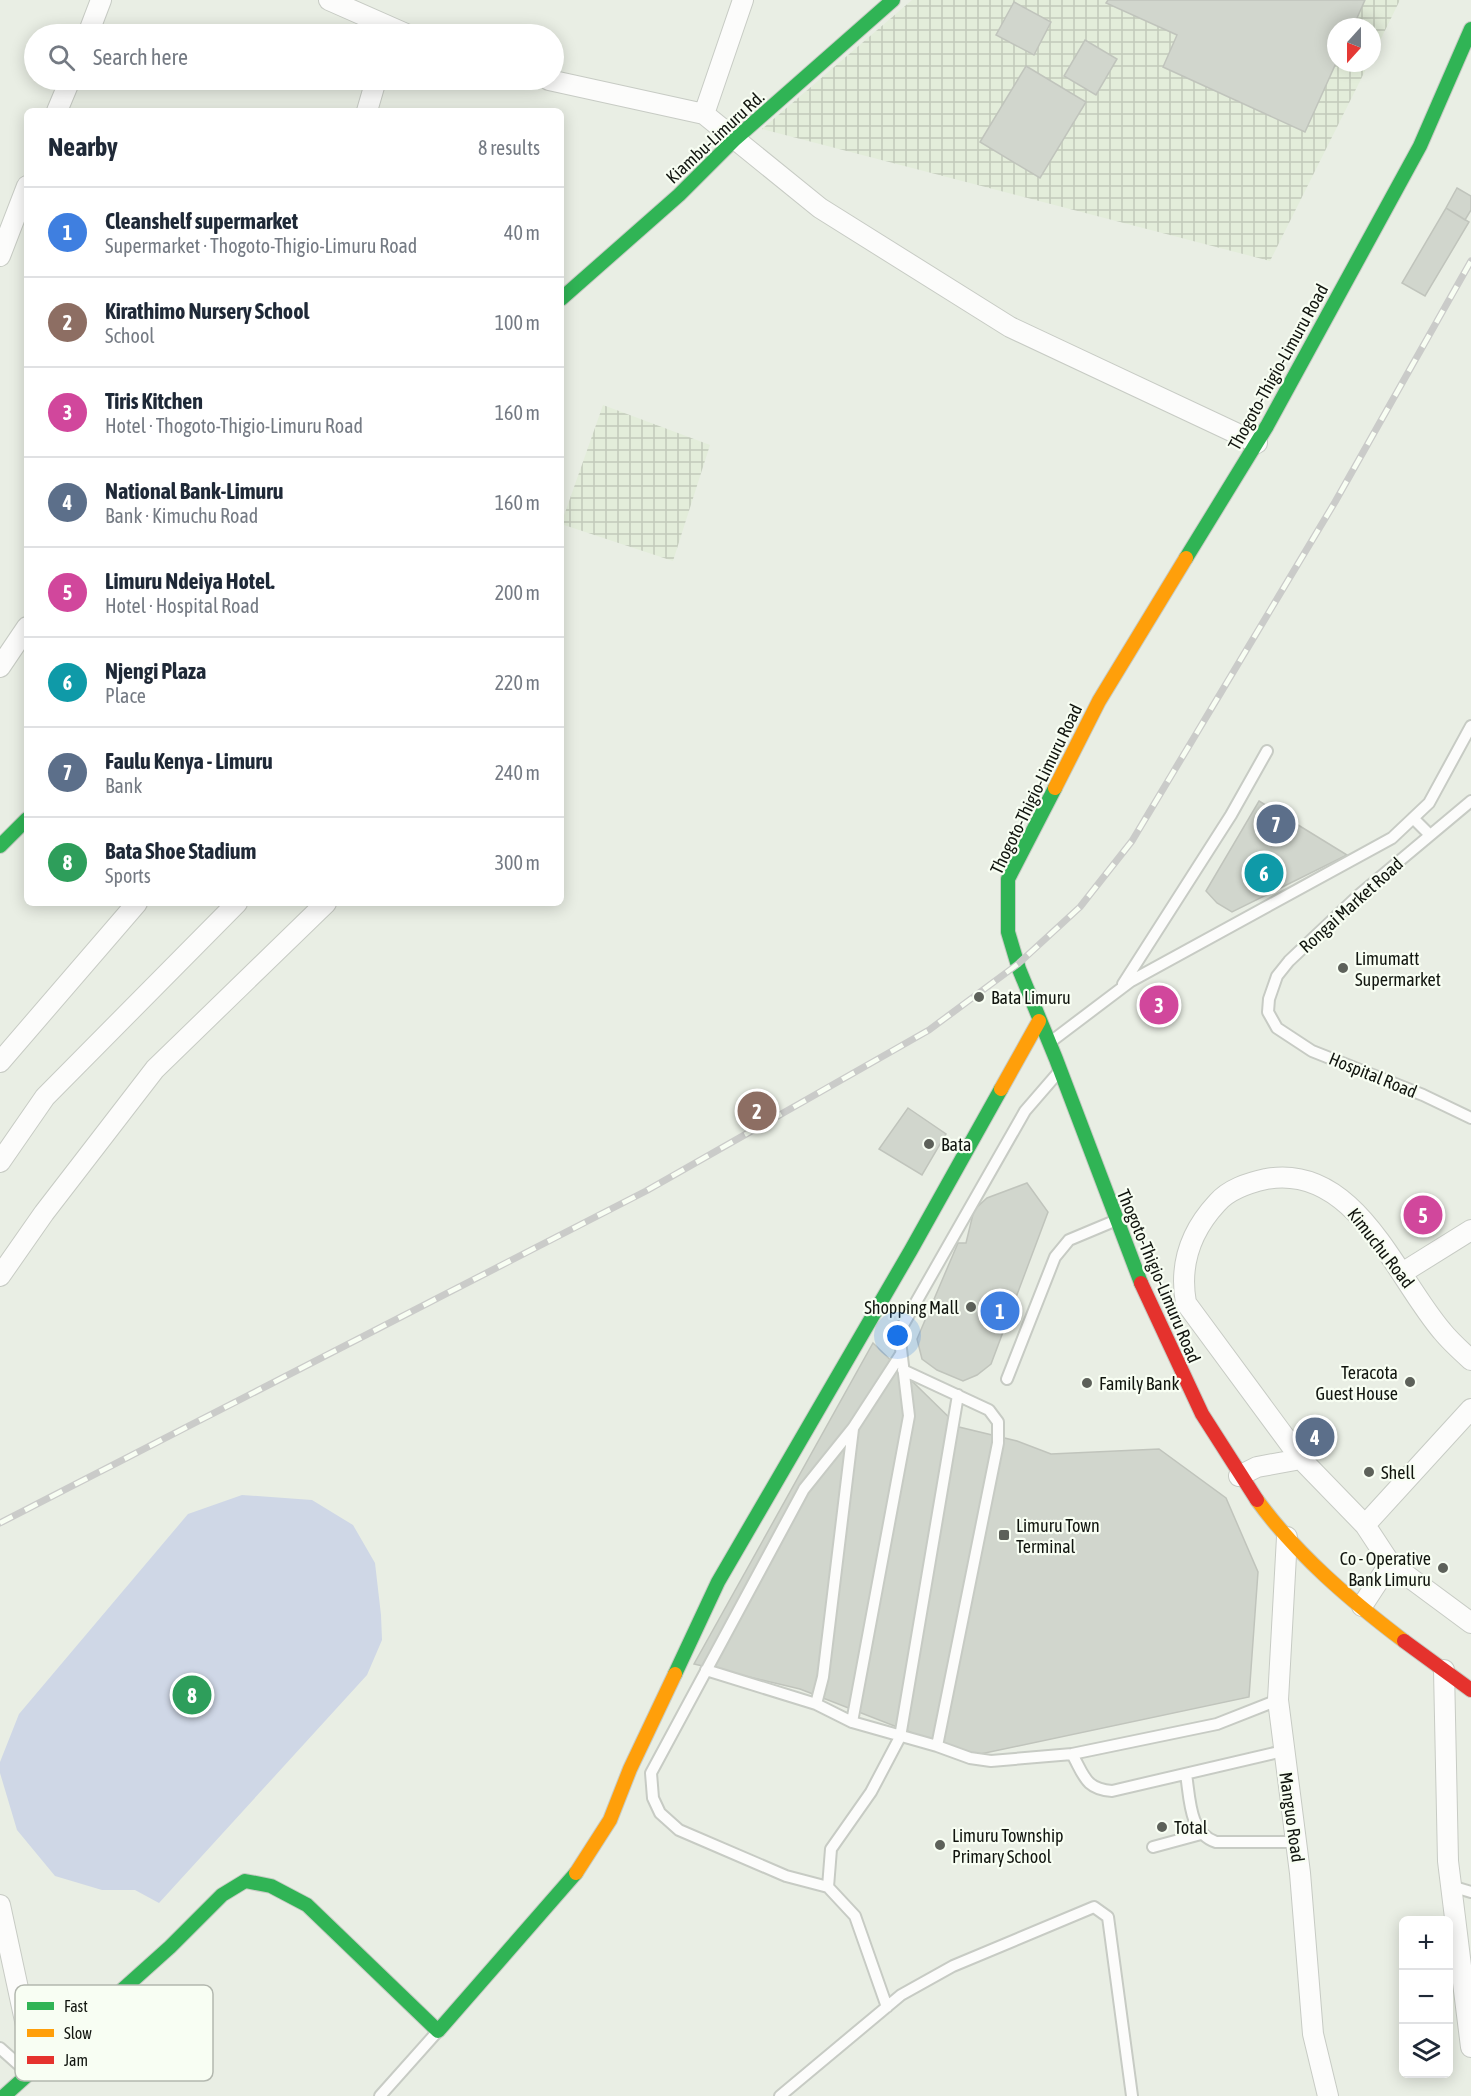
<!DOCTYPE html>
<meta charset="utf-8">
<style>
body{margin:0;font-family:"Asap Condensed",sans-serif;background:#f2f2f3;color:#1f2937}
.controls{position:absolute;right:18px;bottom:18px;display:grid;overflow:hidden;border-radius:9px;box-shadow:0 3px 15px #0003}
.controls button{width:54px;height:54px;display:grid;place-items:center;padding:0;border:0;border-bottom:2px solid #e0e1e3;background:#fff;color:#1f2937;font:30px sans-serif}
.compass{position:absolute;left:1327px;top:18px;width:54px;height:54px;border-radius:50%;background:#fff;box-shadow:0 3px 15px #0003;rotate:201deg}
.you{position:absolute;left:898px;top:1336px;width:21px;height:21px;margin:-15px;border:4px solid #fff;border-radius:50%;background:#1a73e8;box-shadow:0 0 0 9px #1a73e833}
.badge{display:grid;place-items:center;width:39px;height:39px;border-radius:50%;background:#d93025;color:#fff;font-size:20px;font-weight:700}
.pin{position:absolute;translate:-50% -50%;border:3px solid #fff;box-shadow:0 2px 6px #0006}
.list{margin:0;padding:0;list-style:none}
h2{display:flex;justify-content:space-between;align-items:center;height:78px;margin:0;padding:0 24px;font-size:26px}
h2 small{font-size:20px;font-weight:400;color:#747a83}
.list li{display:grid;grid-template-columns:39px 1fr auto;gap:18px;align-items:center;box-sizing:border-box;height:90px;padding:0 24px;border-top:2px solid #e0e1e3}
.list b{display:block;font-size:22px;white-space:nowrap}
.list p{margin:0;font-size:20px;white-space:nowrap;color:#747a83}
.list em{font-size:20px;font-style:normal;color:#747a83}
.icon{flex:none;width:33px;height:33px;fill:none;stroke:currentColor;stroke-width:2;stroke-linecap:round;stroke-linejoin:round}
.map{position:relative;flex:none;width:1471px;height:2096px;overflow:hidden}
.search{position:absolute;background:#fff;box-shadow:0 3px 15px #0003;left:24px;top:24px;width:540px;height:66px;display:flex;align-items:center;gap:15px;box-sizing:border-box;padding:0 21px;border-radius:33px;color:#747a83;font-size:22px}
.panel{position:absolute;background:#fff;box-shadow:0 3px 15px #0003;left:24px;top:108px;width:540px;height:798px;border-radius:9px}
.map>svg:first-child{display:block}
.industrial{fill:url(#industrial-grid)}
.pitch{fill:#cfd7e6}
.building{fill:#d1d6cd;stroke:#c0c4bc;stroke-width:1.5}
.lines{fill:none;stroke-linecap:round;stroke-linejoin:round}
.lane-casing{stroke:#c7cbc4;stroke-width:14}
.street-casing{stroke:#c7cbc4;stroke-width:22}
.fast-casing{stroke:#c7cbc4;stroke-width:16}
.slow-casing{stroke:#c7cbc4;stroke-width:16}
.jam-casing{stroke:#c7cbc4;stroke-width:16}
.lane{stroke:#fcfcfb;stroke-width:10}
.street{stroke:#fcfcfb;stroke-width:20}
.fast{stroke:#30b455;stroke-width:14}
.slow{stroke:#ff9f0a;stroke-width:14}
.jam{stroke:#e5322d;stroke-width:14}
.rail-casing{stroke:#cacbc9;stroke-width:7}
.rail{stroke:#f8fef3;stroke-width:4.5;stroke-dasharray:14;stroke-linecap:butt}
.poi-dot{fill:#5d615a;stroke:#f8fef3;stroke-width:2}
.labels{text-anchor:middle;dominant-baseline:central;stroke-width:4.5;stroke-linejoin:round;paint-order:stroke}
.street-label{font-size:18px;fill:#11150f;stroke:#f8fef3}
.poi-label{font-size:18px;fill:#11150f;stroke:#f8fef3;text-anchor:start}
.key{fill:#f8fef3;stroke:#b3b8af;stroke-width:1.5}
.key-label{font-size:16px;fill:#11150f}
</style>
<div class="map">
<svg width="1471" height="2096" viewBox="0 0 1471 2096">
<defs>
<pattern id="industrial-grid" width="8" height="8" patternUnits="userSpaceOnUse" patternTransform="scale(1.5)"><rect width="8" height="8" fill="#e3edda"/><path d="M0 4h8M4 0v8" fill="none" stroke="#c2caba"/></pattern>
</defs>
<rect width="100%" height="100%" fill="#e9eee4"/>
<path class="industrial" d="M912,0h488l-28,57v-30h-36v36h33l-99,198 -508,-132z
M603,405l107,40 -37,116 -112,-37z"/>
<path class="pitch" d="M242,1495l70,5 41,25 22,38 6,52 1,25 -15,35 -208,228 -24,-13h-33l-47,-14 -38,-46 -17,-57v-11l19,-48 169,-200z"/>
<path class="building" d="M1108,0h257l-12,27h-17v36l-31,69 -142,-65 14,-32 -71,-32z
M1014,2l37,20 -17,33 -38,-20z
M1085,40l32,19 -21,36 -32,-19z
M1026,66l60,36 -46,76 -60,-36z
M1457,188l14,8v14l-6,10 -19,-12z
M1446,208l23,14 -44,74 -23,-13z
M1259,801l88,54 -115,57 -15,-9 -11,-12z
M908,1108l38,26 -24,41 -43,-26z
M1027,1183l21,29 -57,152 -14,11 -14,6 -26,-11 -15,-11 -5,-20 41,-96h8l8,-33 13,-12z
M873,1343l86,84 58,14 34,13 108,-5 67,49 32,74 -9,125 -278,59 -171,-67 -106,-25z"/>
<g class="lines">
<g class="lane-casing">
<path id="lane" d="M1471,801l-111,93 -71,67 -12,15 -8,23 -1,13 9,16 35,23 111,44 48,23
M1413,818l17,17
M1123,984l108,-169 36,-64
M1053,1040l78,-59 261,-143 37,-35 42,-77
M903,1370l86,40 9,12v21l-61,303
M1007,1379l48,-122 14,-17 43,-18
M853,1429l-30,248 -7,27 36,18 85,24 33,12 21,3 81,-7 145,-30 61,-24
M706,1670l110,34
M852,1722l57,-306 -10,-84 126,-221 32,-37
M1072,1754c12,21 13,35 40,37l171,-40
M1186,1774c4,25 3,59 30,68h79
M1153,1847l48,-13
M1451,1886l20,6
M828,1887l3,-38 40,-57 29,-55 58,-342
M887,2007l-32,-91 -27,-29 -42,-11 -107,-46 -19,-17 -7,-15 -2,-25 153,-284 49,-61 48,-74
M0,2048l28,25
M380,2096l58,-65
M780,2096l121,-101 52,-29 141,-59 14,10 24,179"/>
</g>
<g class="street-casing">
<path id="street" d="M329,0l77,34
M88,34l13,-34
M549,80l155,34 116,94 190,119 247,116
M57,111l13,-31
M367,111l9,-31
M704,114l39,-114
M0,256l27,-70
M0,667l27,-40
M0,1062l137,-159
M0,1162l45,-65 192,-194
M1402,1273l69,-43
M0,1276l44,-63 111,-144 171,-166
M1471,1360c-10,-9 -21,-19 -29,-29 -47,-55 -87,-168 -176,-152 -18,4 -37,10 -49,24 -26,28 -38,61 -31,100l115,156 64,66 25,38 81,60
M1239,1476l18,-9 44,-8
M1365,1525l106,-116
M1287,1537l-9,163 22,173 13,161 15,62
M1362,1606l28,-43
M1444,1670l4,191 23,186
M0,1905l35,162"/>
</g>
<g class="fast-casing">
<path id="fast" d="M561,299l118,-104 55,-55 159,-140
M1186,558l81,-132 153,-280 51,-117
M1055,788l-47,91v53l11,37 37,90 85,224
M0,846l27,-27
M675,1674l43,-92 193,-332 90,-161
M4,2096l166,-149 52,-52 23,-14 26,5 36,19 131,126 138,-158"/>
</g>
<g class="slow-casing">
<path id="slow" d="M1055,788l44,-87 87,-143
M1001,1089l38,-68
M1257,1500c40,55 93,100 147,141
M576,1873l34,-53 20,-51 45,-95"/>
</g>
<g class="jam-casing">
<path id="jam" d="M1141,1283l61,131 55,86
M1404,1641l67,49"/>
</g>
<use href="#lane" class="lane"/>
<use href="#street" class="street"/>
<use href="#fast" class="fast"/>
<use href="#slow" class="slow"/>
<use href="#jam" class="jam"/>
<g class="rail-casing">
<path id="rail" d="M0,1523l646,-332 283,-161 89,-66 62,-57 52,-66 203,-339 136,-241"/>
</g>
<use href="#rail" class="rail"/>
</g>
<g class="poi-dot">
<circle cx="1343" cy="968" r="6"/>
<circle cx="979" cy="997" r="6"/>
<circle cx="929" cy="1144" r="6"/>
<circle cx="971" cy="1307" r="6"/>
<circle cx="1410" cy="1382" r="6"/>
<circle cx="1087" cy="1383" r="6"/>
<circle cx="1369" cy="1472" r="6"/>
<rect x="998" y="1529" width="12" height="12" rx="3"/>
<circle cx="1443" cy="1568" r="6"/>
<circle cx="1162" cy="1827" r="6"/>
<circle cx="940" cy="1845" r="6"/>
</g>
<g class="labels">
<g class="street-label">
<text transform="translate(715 137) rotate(-43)">Kiambu-Limuru Rd.</text>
<text transform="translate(1278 367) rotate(-61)">Thogoto-Thigio-Limuru Road</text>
<text transform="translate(1036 789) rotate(-64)">Thogoto-Thigio-Limuru Road</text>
<text transform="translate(1351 905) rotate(-42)">Rongai Market Road</text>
<text transform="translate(1373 1075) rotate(22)">Hospital Road</text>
<text transform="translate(1381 1248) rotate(52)">Kimuchu Road</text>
<text transform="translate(1159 1276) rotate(67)">Thogoto-Thigio-Limuru Road</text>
<text transform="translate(1292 1817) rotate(82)">Manguo Road</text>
</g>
<g class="poi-label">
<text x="1355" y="958">Limumatt<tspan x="1355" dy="21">Supermarket</tspan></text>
<text x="991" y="997">Bata Limuru</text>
<text x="941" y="1144">Bata</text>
<text x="959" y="1307" text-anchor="end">Shopping Mall</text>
<text x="1398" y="1372" text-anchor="end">Teracota<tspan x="1398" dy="21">Guest House</tspan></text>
<text x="1099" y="1383">Family Bank</text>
<text x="1381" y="1472">Shell</text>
<text x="1016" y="1525">Limuru Town<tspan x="1016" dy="21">Terminal</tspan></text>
<text x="1431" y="1558" text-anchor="end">Co - Operative<tspan x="1431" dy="21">Bank Limuru</tspan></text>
<text x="1174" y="1827">Total</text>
<text x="952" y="1835">Limuru Township<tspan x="952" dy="21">Primary School</tspan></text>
</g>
</g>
<rect x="15" y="1985" width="198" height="96" rx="9" class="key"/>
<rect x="27" y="2002" width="27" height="8" fill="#30b455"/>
<rect x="27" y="2029" width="27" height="8" fill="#ff9f0a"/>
<rect x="27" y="2056" width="27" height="8" fill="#e5322d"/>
<g class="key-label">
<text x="64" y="2012">Fast</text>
<text x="64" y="2039">Slow</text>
<text x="64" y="2066">Jam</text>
</g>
</svg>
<div class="controls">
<button>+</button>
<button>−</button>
<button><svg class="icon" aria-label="layers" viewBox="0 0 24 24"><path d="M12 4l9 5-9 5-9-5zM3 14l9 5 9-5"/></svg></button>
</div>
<svg class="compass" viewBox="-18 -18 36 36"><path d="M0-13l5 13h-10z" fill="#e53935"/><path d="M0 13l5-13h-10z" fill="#747a83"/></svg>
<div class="you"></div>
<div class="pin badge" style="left:1000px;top:1311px;background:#3f7fe0">1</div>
<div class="pin badge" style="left:757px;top:1111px;background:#8d6e63">2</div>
<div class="pin badge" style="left:1159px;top:1005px;background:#d1479c">3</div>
<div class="pin badge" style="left:1315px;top:1437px;background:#5c6f8a">4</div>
<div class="pin badge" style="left:1423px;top:1215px;background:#d1479c">5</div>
<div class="pin badge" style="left:1264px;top:873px;background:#0f9aa8">6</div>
<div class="pin badge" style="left:1276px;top:824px;background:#5c6f8a">7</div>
<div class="pin badge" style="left:192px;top:1695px;background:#2e9e5b">8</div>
<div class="search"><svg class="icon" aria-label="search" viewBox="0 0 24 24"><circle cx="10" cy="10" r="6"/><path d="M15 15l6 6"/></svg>Search here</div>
<section class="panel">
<h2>Nearby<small>8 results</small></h2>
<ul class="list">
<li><span class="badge" style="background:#3f7fe0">1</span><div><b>Cleanshelf supermarket</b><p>Supermarket · Thogoto-Thigio-Limuru Road</p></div><em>40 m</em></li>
<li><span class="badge" style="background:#8d6e63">2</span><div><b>Kirathimo Nursery School</b><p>School</p></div><em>100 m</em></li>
<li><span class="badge" style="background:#d1479c">3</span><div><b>Tiris Kitchen</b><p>Hotel · Thogoto-Thigio-Limuru Road</p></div><em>160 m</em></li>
<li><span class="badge" style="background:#5c6f8a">4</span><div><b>National Bank-Limuru</b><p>Bank · Kimuchu Road</p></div><em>160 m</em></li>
<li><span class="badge" style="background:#d1479c">5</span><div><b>Limuru Ndeiya Hotel.</b><p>Hotel · Hospital Road</p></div><em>200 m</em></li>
<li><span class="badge" style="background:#0f9aa8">6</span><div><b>Njengi Plaza</b><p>Place</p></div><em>220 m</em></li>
<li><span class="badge" style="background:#5c6f8a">7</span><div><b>Faulu Kenya - Limuru</b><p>Bank</p></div><em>240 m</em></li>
<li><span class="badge" style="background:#2e9e5b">8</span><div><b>Bata Shoe Stadium</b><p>Sports</p></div><em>300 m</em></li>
</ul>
</section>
</div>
